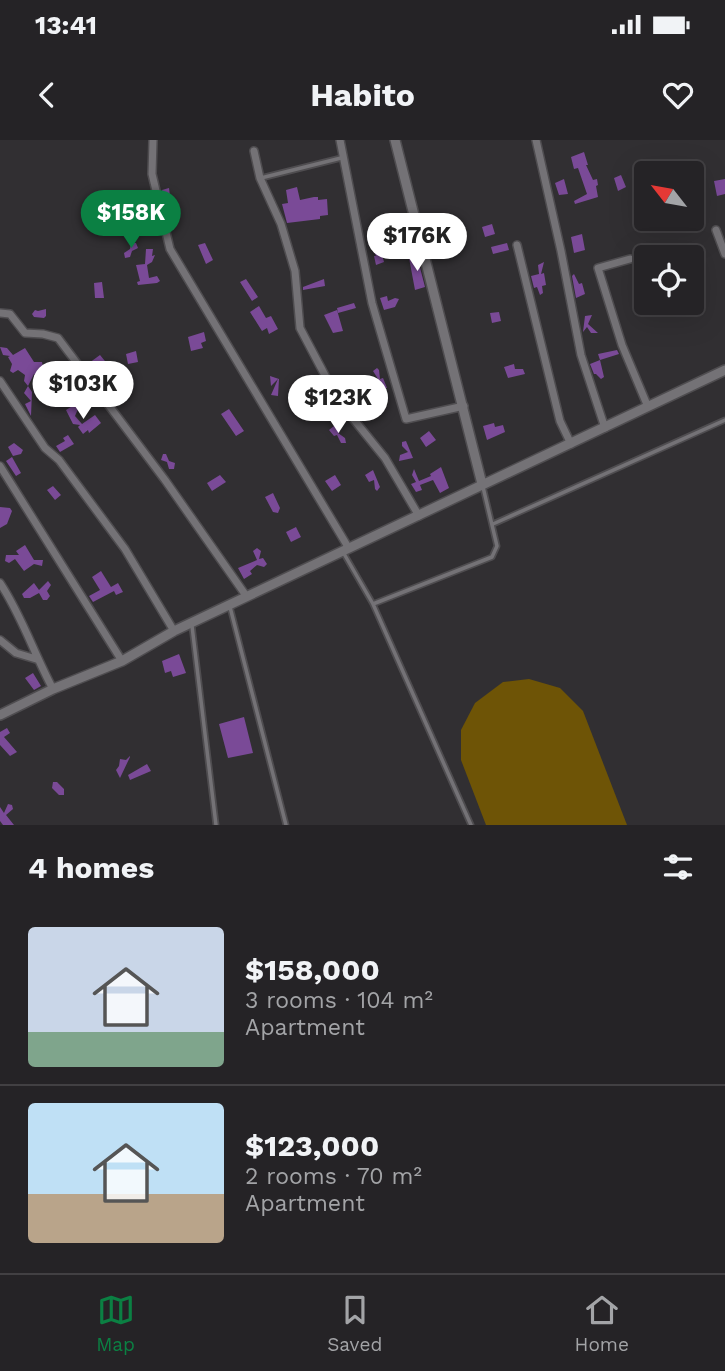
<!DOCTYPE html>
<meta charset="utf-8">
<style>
:root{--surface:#252326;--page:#2d2b2e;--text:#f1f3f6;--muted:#a3a4a7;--line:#424043;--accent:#0b8043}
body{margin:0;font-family:"Work Sans",sans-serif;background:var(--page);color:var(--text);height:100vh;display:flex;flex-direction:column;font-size:26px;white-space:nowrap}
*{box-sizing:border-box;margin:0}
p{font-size:23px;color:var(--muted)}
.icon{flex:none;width:38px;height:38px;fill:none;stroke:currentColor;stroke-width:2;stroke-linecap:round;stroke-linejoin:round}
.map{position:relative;height:685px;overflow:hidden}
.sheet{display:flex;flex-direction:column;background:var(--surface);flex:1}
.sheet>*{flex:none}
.needle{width:46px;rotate:301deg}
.tools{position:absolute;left:634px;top:21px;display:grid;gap:14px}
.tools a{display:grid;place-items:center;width:70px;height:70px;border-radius:7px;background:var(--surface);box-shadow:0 7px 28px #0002,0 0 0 2px var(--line);font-size:35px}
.price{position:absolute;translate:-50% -60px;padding:0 16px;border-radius:24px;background:#fff;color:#222;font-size:23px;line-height:46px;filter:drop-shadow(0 2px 4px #0008)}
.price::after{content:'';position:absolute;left:50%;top:42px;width:21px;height:16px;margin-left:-10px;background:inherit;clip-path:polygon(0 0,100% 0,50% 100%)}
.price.active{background:var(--accent);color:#fff}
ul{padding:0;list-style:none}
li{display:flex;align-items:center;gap:21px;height:175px;padding:0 28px}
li+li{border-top:2px solid var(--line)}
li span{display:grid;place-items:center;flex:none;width:196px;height:140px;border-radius:7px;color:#555}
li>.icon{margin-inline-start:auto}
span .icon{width:84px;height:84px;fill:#fffc;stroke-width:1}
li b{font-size:30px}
h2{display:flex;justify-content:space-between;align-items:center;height:84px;padding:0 28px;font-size:30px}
.status{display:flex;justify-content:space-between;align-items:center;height:49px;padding:0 35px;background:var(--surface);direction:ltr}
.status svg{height:19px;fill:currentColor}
header{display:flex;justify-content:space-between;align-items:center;height:91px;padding:0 28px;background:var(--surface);font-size:32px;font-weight:700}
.dock{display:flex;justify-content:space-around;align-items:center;height:98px;border-top:2px solid var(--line);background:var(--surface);font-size:19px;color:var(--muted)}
.dock a{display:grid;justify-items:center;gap:4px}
.dock .active{color:var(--accent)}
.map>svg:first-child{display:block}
.green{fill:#6e5406}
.building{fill:#7a4a97}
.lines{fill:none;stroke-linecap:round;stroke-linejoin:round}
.service-casing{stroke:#4f4d50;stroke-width:7}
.minor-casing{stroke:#4f4d50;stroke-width:10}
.tertiary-casing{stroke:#4f4d50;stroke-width:12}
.service{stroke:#747276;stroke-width:3.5}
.minor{stroke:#747276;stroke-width:7}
.tertiary{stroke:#747276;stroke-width:9}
</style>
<div class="status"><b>13:41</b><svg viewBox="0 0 49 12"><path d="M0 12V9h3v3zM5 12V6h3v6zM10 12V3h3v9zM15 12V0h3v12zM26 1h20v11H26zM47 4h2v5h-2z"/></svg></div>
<header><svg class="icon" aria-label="back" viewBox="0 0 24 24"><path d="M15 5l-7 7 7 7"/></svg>Habito<svg class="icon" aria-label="heart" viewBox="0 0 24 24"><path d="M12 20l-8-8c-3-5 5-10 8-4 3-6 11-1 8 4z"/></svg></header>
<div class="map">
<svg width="725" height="685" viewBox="0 0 725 685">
<rect width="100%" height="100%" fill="#312f32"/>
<path class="green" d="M529,539L560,548L583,571L627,685H486L461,620V590L475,563L503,542Z"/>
<path class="building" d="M584,12L588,25H586L593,40L597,39L598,45L596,46L598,57L575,64L574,61L587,54L578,28L574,29L571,17Z
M621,35L626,47L618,51L614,38Z
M564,39L568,54L559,55L555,43Z
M725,39V54L717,56L714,41Z
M297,47L300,60L314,57H318V60L327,59L328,75L320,76V79L287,83L282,64L288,63L286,50Z
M169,48L171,64L166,66L162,50Z
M492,84L495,94L485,97L482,87Z
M582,94L585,110L574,113L571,97Z
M378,101V115L382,114L384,122L376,125L374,116H376L372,108Z
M131,103H136L138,108L132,111L130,117L125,118L124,113L130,109Z
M205,103L213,120L206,124L198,105Z
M507,103L509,110L493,114L491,107Z
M146,109H153L152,116L155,115L152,122L147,125L149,138L157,136L160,141L157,143L138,145L137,142L140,141L136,125L145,124Z
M417,116L425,147L415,150L409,118Z
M544,122L541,134L544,133L546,145L542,146L543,153L540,155L537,147L534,148L531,136L539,134L538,125Z
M574,134L579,144L582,143L585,154L576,158L572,136Z
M246,139L258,157L252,161L240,142Z
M324,139L325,146L303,150V147Z
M102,142L104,158H95L94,143Z
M387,156L388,161L395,158L399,159L395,167L384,170L380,158Z
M354,163L356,168L338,173L337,168Z
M259,166L266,178L271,176L278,189L269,194L267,188L262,191L250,172Z
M46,169V176L44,178L34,177L32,174L35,170L38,171Z
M337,170L343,191L333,193L324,175Z
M499,172L501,181L492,183L490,173Z
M592,175L588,184L598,193H591L587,187L583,192L585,176Z
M204,192L206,201L201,203L203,208L191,211L188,197Z
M0,207L7,208L13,215L25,208L34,222H42L45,236L40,238L34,234L28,246L24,241L25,235L18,230L13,233L10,231L12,224L8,217L10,216L3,215Z
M617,210L619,214L600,220L598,214Z
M136,211L138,222L128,224L126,214Z
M100,215L109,226L104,230L101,227L96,231L89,223Z
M600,220L604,237L601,239L596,234H594L590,224Z
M514,224L515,229H523L525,234L508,238L504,227Z
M377,228L379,230L380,239L383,238L387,248L380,250L376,240L378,239L373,231Z
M270,236L279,239L278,256L271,255L278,239L271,246Z
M28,246L32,252L31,276L25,264L31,261L24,253Z
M330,258L332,262L320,275L313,266L321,260L323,262Z
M74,265L78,269L75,276L82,284L95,275L101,283L89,293L88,290L83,294L78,287L80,285L73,284L66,270Z
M229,269L244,291L236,296L221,274Z
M494,283L495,287L503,285L505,292L487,300L483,286Z
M334,286L340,292L338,293L345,298L346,303H341L337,295L334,296L329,290Z
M429,291L436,300L426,307L420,298Z
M68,295L74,304L60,312L56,306L65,301L63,298Z
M406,301L413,318L399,321L400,315L408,312L402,306V302Z
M14,303L23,310L21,314L13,316L8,307Z
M163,314H166L169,321L175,323L174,329H169L167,322L161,320Z
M12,317L21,333L16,336L6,321Z
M441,327L449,348L440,353L433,340L420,345L422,350L416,352L411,344L416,342L412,335L414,329L419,341L431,336L430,334Z
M373,330L380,347L377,351L375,349L374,340L369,342L365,335Z
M220,335L226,342L212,351L207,343Z
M335,335L341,345L332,351L325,341Z
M53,346L61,355L55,360L47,350Z
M273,353L280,368L278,373L273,372L265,357Z
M0,367L10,368L12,371L7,384L0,388Z
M296,387L301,397L291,402L286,392Z
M25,405L34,420H43L42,426L34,424L24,431L15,419L9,423L5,421L6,415H19L16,411Z
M257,408L261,411L259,419L263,418L267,424L264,427L257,425L250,431L252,434L244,439L238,428L257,420L253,411Z
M101,431L111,447L118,443L123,452L116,455L114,451L93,462L89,456L100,450L92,437Z
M48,441L51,445L47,451L50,456L47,460H43L39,453L30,458H24L22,454L34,443L39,450Z
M179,514L186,533L173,537L171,531L165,533L162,521Z
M33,533L41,546L34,550L25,538Z
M244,577L253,613L228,618L219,584Z
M7,588L10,593L4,597L17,612L10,616L0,605V592Z
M130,616V617L120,638L116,630L119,626L120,619L126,620Z
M147,624L151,631L130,640L128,635Z
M53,642H57L64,649V655H59L52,648Z
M8,664L12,665L13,669L6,675L14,685H3L0,681V667L4,673Z"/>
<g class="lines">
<defs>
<path id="service" d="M261,38L341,18
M493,384L725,280
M343,412L373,464L471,685
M373,464L492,417L497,406L483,347
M230,467L286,685
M192,486L216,685"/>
<path id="minor" d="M153,0L152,34L170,109L348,407
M340,0L372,163L406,279L464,266
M536,0L561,111L581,215L605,288
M254,11L260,38L281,84L295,131L300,188L338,260L385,318L419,376
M716,90L725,114
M517,105L560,281L571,304
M630,119L598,128L622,205L648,267
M0,173L10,174L25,193L43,194L58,198L165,340L247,457
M0,241L45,308L59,320L125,409L174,491
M0,326L122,521
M0,443C22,476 34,514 53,549
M0,500L16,513L36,519"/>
<path id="tertiary" d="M395,0L482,344
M0,575L53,549L122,521L174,491L725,230"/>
</defs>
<use href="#service" class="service-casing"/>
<use href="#minor" class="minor-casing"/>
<use href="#tertiary" class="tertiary-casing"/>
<use href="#service" class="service"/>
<use href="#minor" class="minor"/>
<use href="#tertiary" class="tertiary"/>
</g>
</svg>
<div class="tools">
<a><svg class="needle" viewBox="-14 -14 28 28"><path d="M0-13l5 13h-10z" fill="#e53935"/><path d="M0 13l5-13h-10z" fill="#a3a4a7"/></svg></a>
<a><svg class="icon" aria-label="locate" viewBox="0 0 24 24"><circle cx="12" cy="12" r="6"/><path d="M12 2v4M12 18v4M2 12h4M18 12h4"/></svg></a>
</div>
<b class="price active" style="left:131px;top:110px">$158K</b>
<b class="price" style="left:417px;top:133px">$176K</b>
<b class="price" style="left:83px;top:281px">$103K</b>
<b class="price" style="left:338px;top:295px">$123K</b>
</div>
<section class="sheet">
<h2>4 homes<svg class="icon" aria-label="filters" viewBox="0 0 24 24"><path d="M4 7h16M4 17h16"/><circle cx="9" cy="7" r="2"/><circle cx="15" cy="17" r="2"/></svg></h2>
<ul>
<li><span style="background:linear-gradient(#c9d6e8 75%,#7fa58c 0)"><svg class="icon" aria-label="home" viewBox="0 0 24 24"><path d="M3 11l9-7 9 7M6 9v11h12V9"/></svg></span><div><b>$158,000</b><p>3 rooms · 104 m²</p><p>Apartment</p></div></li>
<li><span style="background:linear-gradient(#bfe0f5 65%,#b9a48a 0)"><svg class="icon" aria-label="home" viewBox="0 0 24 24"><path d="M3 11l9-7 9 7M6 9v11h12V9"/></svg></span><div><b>$123,000</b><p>2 rooms · 70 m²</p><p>Apartment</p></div></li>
</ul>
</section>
<nav class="dock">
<a class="active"><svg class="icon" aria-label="map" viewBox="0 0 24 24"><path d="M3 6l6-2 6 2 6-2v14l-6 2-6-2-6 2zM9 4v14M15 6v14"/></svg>Map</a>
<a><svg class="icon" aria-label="saved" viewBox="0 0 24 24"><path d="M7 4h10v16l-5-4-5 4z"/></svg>Saved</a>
<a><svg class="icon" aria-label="home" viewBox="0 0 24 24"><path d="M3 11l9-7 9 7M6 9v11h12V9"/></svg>Home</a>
</nav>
